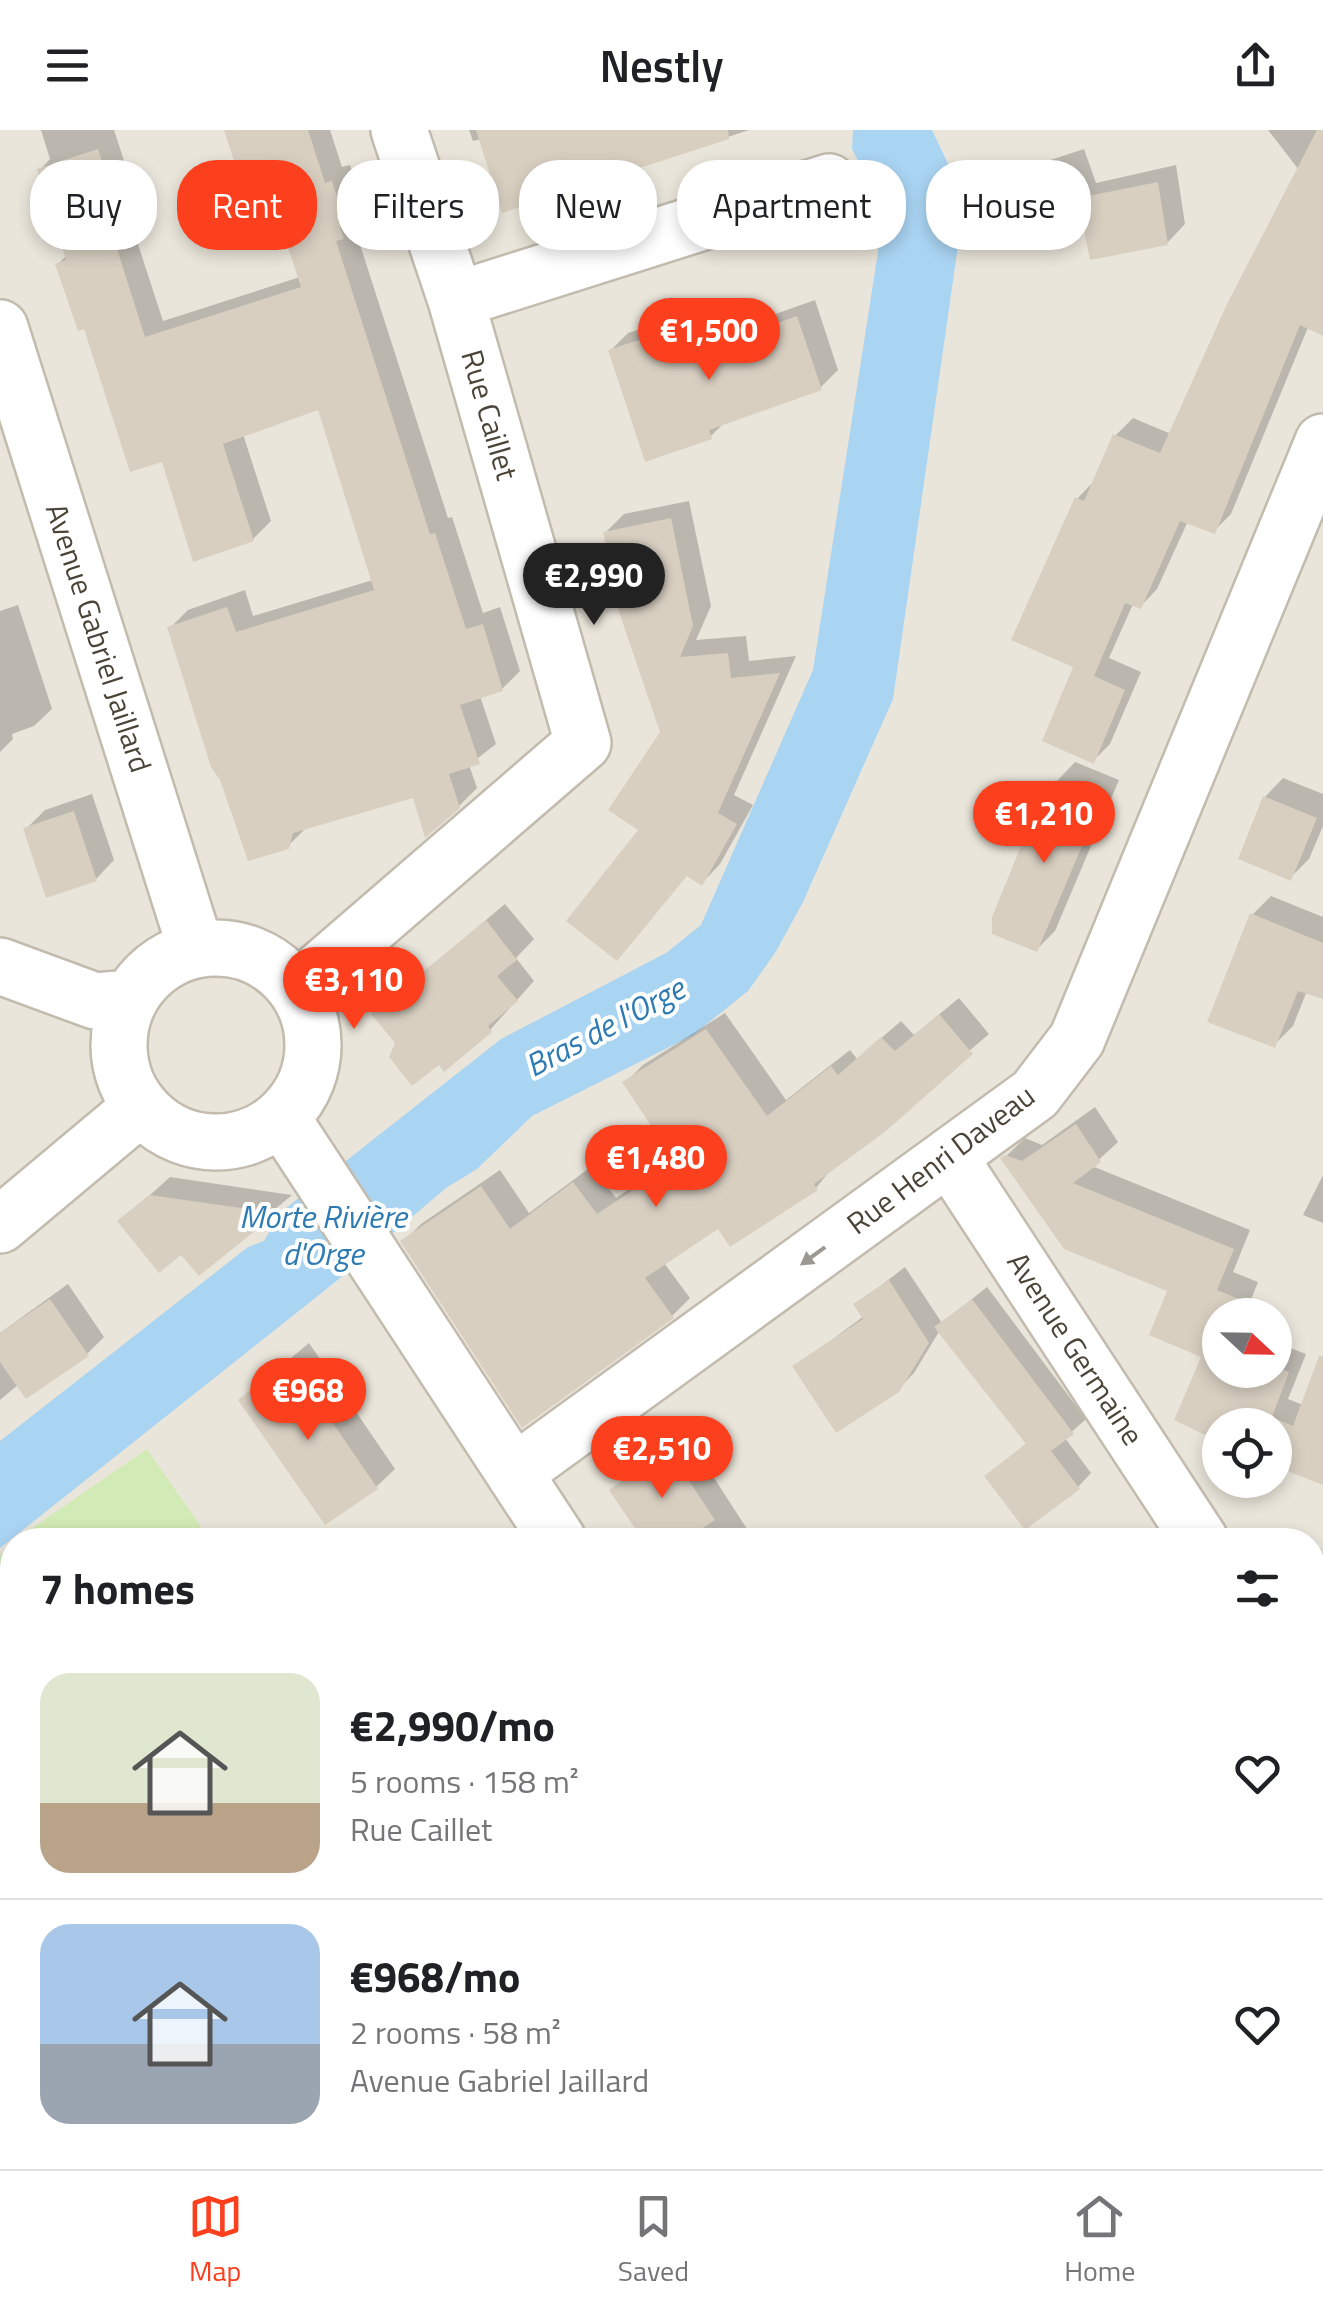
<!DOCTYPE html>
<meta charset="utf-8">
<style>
:root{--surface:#fff;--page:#f2f2f2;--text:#202124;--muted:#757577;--line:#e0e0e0;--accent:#fc3f1d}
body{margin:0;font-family:"Titillium Web",sans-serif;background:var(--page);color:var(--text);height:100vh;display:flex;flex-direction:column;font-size:38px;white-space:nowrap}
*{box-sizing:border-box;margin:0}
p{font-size:32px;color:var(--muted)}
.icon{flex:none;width:55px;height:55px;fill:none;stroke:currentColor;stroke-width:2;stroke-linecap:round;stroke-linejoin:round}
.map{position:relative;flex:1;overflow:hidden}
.side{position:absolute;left:0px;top:1398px;width:1325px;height:642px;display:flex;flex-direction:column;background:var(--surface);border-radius:40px 40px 0 0;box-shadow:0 5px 15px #0003}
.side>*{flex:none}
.hud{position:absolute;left:30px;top:30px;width:1265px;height:90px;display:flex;gap:20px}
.needle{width:65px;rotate:112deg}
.fabs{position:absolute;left:1202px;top:1168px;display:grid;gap:20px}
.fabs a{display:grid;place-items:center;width:90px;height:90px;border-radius:50%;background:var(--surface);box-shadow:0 5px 15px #0003;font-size:50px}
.price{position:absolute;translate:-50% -85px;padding:0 22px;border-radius:35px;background:var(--accent);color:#fff;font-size:32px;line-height:65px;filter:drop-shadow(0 2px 5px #0008)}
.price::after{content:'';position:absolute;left:50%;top:60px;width:30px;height:22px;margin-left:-15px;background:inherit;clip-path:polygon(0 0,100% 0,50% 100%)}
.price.current{background:#222;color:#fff}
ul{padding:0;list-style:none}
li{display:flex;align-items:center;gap:30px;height:250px;padding:0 40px}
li+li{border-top:2px solid var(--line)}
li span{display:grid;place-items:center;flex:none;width:280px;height:200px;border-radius:30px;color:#555}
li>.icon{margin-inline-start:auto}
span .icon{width:120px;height:120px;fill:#fffc;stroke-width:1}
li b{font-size:42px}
h2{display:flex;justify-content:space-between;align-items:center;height:120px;padding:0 40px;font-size:42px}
.pill{padding:0 35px;border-radius:40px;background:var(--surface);box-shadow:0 5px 15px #0003;font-size:35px;line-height:90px}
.pill.current{background:var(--accent);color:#fff}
header{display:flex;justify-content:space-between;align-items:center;height:130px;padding:0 40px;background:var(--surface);font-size:45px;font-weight:600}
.dock{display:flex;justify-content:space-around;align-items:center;height:140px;border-top:2px solid var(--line);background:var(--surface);font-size:28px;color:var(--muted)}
.dock a{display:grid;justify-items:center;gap:5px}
.dock .current{color:var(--accent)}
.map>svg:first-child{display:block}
.residential{fill:#eae5da;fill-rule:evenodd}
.green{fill:#d2eab5}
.water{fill:#a9d4f2}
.shadow{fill:#0003}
.building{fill:#d8cfc1}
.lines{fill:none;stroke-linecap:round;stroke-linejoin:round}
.minor-casing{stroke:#c2bbae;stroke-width:60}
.minor{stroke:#fff;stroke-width:55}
.oneway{fill:#9c9892}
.labels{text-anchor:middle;stroke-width:8;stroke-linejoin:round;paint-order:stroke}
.street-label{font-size:30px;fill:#4b4439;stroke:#fff}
.water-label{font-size:32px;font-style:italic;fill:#2e7ab2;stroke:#fff}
</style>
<header><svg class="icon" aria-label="menu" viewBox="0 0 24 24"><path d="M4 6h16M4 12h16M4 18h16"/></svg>Nestly<svg class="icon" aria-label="share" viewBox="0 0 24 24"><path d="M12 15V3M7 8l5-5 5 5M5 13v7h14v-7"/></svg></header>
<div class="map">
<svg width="1323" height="2039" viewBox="0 0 1323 2039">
<rect width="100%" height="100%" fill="#f6f3ec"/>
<path class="residential" d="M0,0H1323V2039H0ZM1220,1185H1275V1240H1220ZM1220,1295H1275V1350H1220ZM12,1410H1312V2028H12Z"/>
<path class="green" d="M147,1319L210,1410H18L34,1397Z
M12,1415V1615L0,1598V1425Z
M0,1627L12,1645V1742L0,1750Z
M12,1789V2028H565L573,2039H0V1798Z"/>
<path class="water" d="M853,0H932L959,57L963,81L893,569L803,772L775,823L748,861L693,905L532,986L477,1039L446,1058L334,1153L0,1418V1311L248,1117L264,1111L281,1082L501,909L666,823L701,795L813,540L882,96L875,64L852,19Z"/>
<path class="shadow" d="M41,0H114L144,92L134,102L163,191L300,147L272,60L227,0H330L342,37L350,35L361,68L356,72L361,88L354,96L448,388L452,387L483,483L500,477L520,541L502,559L480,566L496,614L469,635L477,658L459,676L414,664L306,698L288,716L170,498L188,480L245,460L253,486L373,450L320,277L243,304L271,391L253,409L163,329L86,195L58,134L67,125L40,40L50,29Z
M469,0H749L504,80L481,9L473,11Z
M1268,0H1323V161L1231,384L1214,401L1188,391L1157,459L1140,477L1133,474L1109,528L1141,542L1110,614L1093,631L1076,535L1077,369L1094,351L1116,305L1133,288L1171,304L1299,40Z
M1084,19L1096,53L1176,35L1185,94L1167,113L1085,92L1007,56L1026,38Z
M815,170L838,240L820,258L726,291L710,307L610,221L628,203L693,182L702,210Z
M689,371L711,476L696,510L746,506L749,531L796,526L734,665L753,675L720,734L702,753L688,744L616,828L663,602L605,403L624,384Z
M18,475L52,579L34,596L12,604L13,609L0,622V481Z
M1075,632L1119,650L1055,801L1037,819L1032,695L1044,684L1057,651Z
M1283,648L1323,664V696L1309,729L1290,748L1265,667Z
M92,664L114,730L96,749L26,699L45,680Z
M1271,766L1323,787V847L1307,861L1293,896L1274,915L1252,785Z
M505,774L534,809L516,828L534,851L490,900L439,932L374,884Z
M959,868L989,904L832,1038L816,1058L719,1096L664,1133L690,1168L672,1186L403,1112L421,1094L500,1040L529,1083L592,1036L616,1068L675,1028L625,953L643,935L725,883L786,970L850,920L857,929L901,891L914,905Z
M1095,977L1118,1012L1092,1036L1250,1100L1233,1142L1258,1152L1245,1185H1220V1240H1275V1212L1306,1224L1288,1269L1323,1283V1353L1275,1333V1295H1220V1308L1204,1226L1170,1160L1004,1028L1025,1008L1042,1015Z
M1323,1045V1093L1303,1085Z
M170,1047L292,1065L199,1143L181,1122L120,1092Z
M905,1137L942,1193L987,1157L1086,1289L1065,1308L1091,1343L1078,1357L987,1346L1028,1312L940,1200L914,1243L897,1260L795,1237L864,1186L857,1174Z
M68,1154L104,1207L87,1224L19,1254L0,1270V1203Z
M309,1213L395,1339L376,1357L241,1270Z
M686,1304L754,1410H646L612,1360Z
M310,1403L316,1410H299Z
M1312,1722L1323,1736V1889L1312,1871Z
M1166,2028H1219L1227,2039H1149Z"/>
<path class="building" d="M224,0H308L325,53L332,51L344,88L338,90L344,109L336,111L430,404L435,403L466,499L483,494L503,561L460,575L480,634L449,644L460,678L425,708L413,668L293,703L289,719L248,731L220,650L211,637L167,497L227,477L236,502L374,460L318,280L223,314L254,411L193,432L162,332L130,342L84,199L78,201L55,134L66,130L37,39L98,19L128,112L116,116L145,207L301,157L270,63L247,71Z
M476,0H728L729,9L502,83Z
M1317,0H1323V206L1300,195L1215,404L1180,391L1141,479L1125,473L1094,546L1125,560L1094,634L1042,611L1073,537L1011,510L1075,367L1084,371L1113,304L1160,323L1227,174Z
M1066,36L1079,76L1078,68L1158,52L1168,115L1090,130L1083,96L1025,116L1004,56Z
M797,186L822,260L709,300L712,309L645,332L608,220L676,198L685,226Z
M671,388L693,496L680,527L728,523L731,548L780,543L718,683L737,694L702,756L687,746L617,831L566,791L638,700L608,680L660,602L620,485L603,402Z
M1055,650L1102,669L1037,822L992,804V787L1030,694L1036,696Z
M1263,666L1317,688L1291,751L1238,729Z
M74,681L97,751L46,768L23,698Z
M1250,783L1323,813V869L1298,861L1275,918L1207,892Z
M486,790L517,830L497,846L518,871L488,896L492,902L444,942L439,935L412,956L389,927L395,913L371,884Z
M939,884L973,924L886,1001L814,1054L818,1060L730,1117L718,1099L645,1148L674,1188L522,1298L400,1111L481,1056L510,1099L573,1052L597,1084L675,1032L622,952L706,899L767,986L831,936L838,945L881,907L895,921Z
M1076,994L1101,1032L1073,1053L1234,1119L1217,1160L1241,1170L1236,1185H1220V1240L1275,1237L1289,1242L1272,1287L1293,1296L1319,1226H1323V1355L1277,1337L1275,1295H1220V1312L1174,1290L1201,1227L1149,1205L1167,1161L1064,1119L1000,1028L1005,1025L1022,1031Z
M149,1065L277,1083L199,1146L181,1125L159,1143L117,1091Z
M889,1150L929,1213L899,1262L836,1303L792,1236L863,1189L853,1174Z
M50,1169L89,1226L26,1269L0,1232V1203Z
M972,1169L1074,1304L1051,1321L1080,1359L1025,1400L984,1346L1026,1314L934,1197Z
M289,1229L378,1359L325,1395L238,1270Z
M668,1319L715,1390L684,1410H643L609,1360Z"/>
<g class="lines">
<defs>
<path id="minor" d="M456,170L829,52
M0,198L196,819
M119 915a97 97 0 1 1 194 0a97 97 0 1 1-194 0Z
M0,836L95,871L131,868
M297,860L583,613L456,170L399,0
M281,987L558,1410
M949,1027L1200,1410
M0,1095L141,977
M514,1343L1035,964L1077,909L1323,312
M1312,1581L1323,1597
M962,2028L969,2039"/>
</defs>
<use href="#minor" class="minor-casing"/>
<use href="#minor" class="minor"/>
</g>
<defs><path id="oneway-solid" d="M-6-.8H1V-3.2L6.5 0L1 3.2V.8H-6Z" transform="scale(2.5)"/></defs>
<use class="oneway" href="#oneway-solid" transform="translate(813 1126) rotate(144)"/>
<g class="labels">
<g class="street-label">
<text transform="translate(489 285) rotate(74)" y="10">Rue Caillet</text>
<text transform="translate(98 508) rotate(72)" y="10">Avenue Gabriel Jaillard</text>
<text transform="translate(941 1030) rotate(-37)" y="10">Rue Henri Daveau</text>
<text transform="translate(1075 1219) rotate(57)" y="10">Avenue Germaine</text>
</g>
<g class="water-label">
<text transform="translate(605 897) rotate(-28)" y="11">Bras de l'Orge</text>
<text x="323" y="1098">Morte Rivière<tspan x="323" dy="37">d'Orge</tspan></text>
</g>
</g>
</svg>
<div class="fabs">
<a><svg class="needle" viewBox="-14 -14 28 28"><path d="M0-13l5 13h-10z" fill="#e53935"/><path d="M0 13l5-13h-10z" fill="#757577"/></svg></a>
<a><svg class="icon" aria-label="locate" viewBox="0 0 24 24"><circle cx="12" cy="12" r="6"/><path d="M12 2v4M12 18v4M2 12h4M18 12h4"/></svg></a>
</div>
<b class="price" style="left:709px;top:253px">€1,500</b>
<b class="price current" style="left:594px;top:498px">€2,990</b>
<b class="price" style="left:1044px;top:736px">€1,210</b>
<b class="price" style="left:354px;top:902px">€3,110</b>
<b class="price" style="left:656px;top:1080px">€1,480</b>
<b class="price" style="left:308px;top:1313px">€968</b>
<b class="price" style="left:662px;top:1371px">€2,510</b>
<div class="hud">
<a class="pill">Buy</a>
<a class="pill current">Rent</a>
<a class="pill">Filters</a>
<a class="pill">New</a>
<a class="pill">Apartment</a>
<a class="pill">House</a>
</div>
<section class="side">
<h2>7 homes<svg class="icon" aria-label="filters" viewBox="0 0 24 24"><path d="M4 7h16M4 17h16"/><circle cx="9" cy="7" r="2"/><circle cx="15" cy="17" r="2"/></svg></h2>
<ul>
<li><span style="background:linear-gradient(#dfe7d0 65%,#b9a48a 0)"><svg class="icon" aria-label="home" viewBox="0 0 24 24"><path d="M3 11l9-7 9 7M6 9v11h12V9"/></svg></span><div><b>€2,990/mo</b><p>5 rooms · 158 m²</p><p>Rue Caillet</p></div><svg class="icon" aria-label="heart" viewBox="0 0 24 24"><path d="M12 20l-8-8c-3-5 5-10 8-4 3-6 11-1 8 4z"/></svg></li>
<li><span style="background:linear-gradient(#a9c7e8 60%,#9aa5b1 0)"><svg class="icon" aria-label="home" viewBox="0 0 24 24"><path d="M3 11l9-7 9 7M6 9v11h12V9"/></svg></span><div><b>€968/mo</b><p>2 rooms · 58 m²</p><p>Avenue Gabriel Jaillard</p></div><svg class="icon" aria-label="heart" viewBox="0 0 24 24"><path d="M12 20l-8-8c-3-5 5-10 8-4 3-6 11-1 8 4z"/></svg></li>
</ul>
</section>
</div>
<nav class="dock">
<a class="current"><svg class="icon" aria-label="map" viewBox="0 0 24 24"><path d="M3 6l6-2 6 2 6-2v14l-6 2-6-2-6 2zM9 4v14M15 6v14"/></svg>Map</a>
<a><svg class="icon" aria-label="saved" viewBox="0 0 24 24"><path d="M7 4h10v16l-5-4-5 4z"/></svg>Saved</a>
<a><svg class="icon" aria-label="home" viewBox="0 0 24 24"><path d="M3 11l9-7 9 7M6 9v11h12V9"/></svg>Home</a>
</nav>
